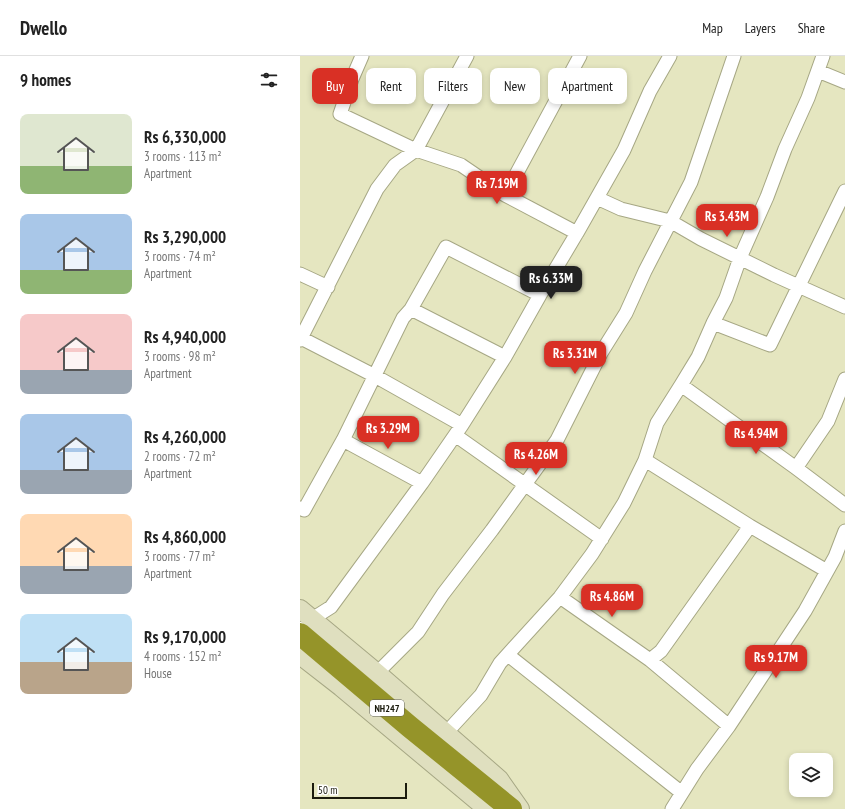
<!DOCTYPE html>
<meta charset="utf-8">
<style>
:root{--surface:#fff;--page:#f2f2f2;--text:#222;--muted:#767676;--line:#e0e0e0;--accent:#d93025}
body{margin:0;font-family:"PT Sans Narrow",sans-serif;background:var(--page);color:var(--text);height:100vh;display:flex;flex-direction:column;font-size:15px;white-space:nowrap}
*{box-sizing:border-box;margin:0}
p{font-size:13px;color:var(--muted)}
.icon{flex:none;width:22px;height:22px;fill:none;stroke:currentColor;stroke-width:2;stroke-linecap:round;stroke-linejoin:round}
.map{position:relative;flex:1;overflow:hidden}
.drawer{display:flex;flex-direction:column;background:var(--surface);width:300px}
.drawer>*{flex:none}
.top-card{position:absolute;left:12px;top:12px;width:380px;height:36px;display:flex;gap:8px}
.tools{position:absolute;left:489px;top:697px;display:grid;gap:8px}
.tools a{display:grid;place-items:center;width:44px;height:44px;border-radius:8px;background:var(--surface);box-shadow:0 2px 6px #0003;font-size:20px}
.scale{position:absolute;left:12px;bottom:10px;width:95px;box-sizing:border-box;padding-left:4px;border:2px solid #1b1b0d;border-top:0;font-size:11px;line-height:14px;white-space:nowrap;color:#1b1b0d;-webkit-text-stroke:3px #fff;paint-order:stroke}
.price{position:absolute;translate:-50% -34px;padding:0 9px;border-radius:8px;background:var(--accent);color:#fff;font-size:13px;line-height:26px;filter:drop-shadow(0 1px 2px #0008)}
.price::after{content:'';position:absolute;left:50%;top:24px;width:12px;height:9px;margin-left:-6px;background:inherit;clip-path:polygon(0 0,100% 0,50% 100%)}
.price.current{background:#222;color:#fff}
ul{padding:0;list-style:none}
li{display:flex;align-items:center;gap:12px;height:100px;padding:0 20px}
li span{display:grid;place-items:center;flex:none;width:112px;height:80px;border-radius:8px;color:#555}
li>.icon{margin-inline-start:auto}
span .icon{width:48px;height:48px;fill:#fffc;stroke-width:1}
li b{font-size:17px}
h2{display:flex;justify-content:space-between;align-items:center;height:48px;padding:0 20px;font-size:17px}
.pill{padding:0 14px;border-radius:8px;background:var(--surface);box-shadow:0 2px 6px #0003;font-size:14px;line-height:36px}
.pill.current{background:var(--accent);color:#fff}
header{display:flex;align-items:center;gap:24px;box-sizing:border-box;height:56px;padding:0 20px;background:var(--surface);border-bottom:1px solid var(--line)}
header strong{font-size:19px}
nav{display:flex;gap:22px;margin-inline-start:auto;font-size:14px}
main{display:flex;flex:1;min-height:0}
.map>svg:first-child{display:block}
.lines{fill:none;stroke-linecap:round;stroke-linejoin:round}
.street-casing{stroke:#a6a784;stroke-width:15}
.secondary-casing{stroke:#a6a784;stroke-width:20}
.highway-casing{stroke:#fff;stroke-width:24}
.street{stroke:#fff;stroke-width:13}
.secondary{stroke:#dfdfbf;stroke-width:18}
.highway{stroke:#959429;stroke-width:22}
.labels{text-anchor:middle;stroke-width:4;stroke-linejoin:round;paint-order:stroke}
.shield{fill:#fff;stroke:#5f5f56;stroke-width:1}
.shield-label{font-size:10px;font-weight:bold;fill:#1b1b0d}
</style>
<header>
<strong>Dwello</strong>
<nav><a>Map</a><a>Layers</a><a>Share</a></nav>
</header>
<main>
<section class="drawer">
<h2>9 homes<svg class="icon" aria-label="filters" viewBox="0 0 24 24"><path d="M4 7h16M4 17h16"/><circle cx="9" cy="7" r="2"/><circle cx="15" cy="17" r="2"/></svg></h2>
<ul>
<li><span style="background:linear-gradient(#dfe7d0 65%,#8fb573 0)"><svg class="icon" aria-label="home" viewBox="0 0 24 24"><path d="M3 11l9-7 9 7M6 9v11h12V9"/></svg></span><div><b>Rs 6,330,000</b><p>3 rooms · 113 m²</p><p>Apartment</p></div></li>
<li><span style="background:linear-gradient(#a9c7e8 70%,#8fb573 0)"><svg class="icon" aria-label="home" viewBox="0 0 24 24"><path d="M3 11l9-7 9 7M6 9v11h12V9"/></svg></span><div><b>Rs 3,290,000</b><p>3 rooms · 74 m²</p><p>Apartment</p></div></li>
<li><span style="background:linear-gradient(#f6c9c9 70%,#9aa5b1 0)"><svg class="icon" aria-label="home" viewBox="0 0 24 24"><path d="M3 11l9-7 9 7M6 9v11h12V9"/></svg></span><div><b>Rs 4,940,000</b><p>3 rooms · 98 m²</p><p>Apartment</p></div></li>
<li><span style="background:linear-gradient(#a9c7e8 70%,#9aa5b1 0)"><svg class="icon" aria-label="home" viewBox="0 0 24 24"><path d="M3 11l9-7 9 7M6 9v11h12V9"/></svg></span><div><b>Rs 4,260,000</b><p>2 rooms · 72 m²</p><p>Apartment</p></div></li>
<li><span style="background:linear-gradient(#ffd9b3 65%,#9aa5b1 0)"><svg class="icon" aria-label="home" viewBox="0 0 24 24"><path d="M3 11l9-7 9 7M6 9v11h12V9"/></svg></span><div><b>Rs 4,860,000</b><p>3 rooms · 77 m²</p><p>Apartment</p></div></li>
<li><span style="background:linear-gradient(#bfe0f5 60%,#b9a48a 0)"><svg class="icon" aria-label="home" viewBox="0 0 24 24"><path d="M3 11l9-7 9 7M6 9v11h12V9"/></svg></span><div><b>Rs 9,170,000</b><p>4 rooms · 152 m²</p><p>House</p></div></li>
</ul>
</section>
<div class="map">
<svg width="545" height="753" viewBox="0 0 545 753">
<rect width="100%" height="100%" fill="#e5e6c0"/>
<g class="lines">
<defs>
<path id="street" d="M62,0L52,23L40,58L116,94L167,0
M518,15L545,26
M205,139L280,0
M297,142L321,153L370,165L401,183L474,219L545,251
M0,218L28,231
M111,253L205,301
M413,267L470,289L545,135
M1,282L75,320L162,369
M0,284L77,133L95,109L116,94L161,109L205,139L277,177L324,94L350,35L370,0
M381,329L496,412L545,449
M155,379L302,483
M43,384L122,427
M345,404L450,470L527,515
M496,412L528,365L545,323
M0,452L4,454L43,384L103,262L111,253L146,191L240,239
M260,541L350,604L429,670
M12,563L31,551L122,427L162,369L205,301L240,239L277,177
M208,599L382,737
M350,604L361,595L450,470
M77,617L118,576L143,538L192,474L257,384L301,297L326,257L345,215L391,126L434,0
M146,677L181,639L200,607L260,541L292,498L324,447L345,404L357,367L381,329L398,301L413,267L426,242L440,202L467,141L485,93L508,42L523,0
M372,753L397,713L429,670L505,555L535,501L545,475"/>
<path id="secondary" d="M0,553L77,617L199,723L220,753
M0,599L41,631L187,753"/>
<path id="highway" d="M0,578L110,671L211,753"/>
</defs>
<use href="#street" class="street-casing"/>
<use href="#secondary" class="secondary-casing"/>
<use href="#highway" class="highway-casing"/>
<use href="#street" class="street"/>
<use href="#secondary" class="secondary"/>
<use href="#highway" class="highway"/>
</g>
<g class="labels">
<rect class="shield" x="70" y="644" width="34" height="16" rx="3"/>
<g class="shield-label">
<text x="87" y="656">NH247</text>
</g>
</g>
</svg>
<div class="tools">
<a><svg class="icon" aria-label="layers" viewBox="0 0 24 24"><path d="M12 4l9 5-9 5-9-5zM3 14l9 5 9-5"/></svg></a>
</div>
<div class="scale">50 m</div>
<b class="price" style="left:197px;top:149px">Rs 7.19M</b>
<b class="price" style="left:427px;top:182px">Rs 3.43M</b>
<b class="price current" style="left:251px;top:244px">Rs 6.33M</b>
<b class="price" style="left:275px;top:319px">Rs 3.31M</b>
<b class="price" style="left:88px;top:394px">Rs 3.29M</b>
<b class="price" style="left:456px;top:399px">Rs 4.94M</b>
<b class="price" style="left:236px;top:420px">Rs 4.26M</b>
<b class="price" style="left:312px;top:562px">Rs 4.86M</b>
<b class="price" style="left:476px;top:623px">Rs 9.17M</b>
<div class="top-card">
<a class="pill current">Buy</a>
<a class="pill">Rent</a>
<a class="pill">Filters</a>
<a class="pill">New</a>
<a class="pill">Apartment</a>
</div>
</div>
</main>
